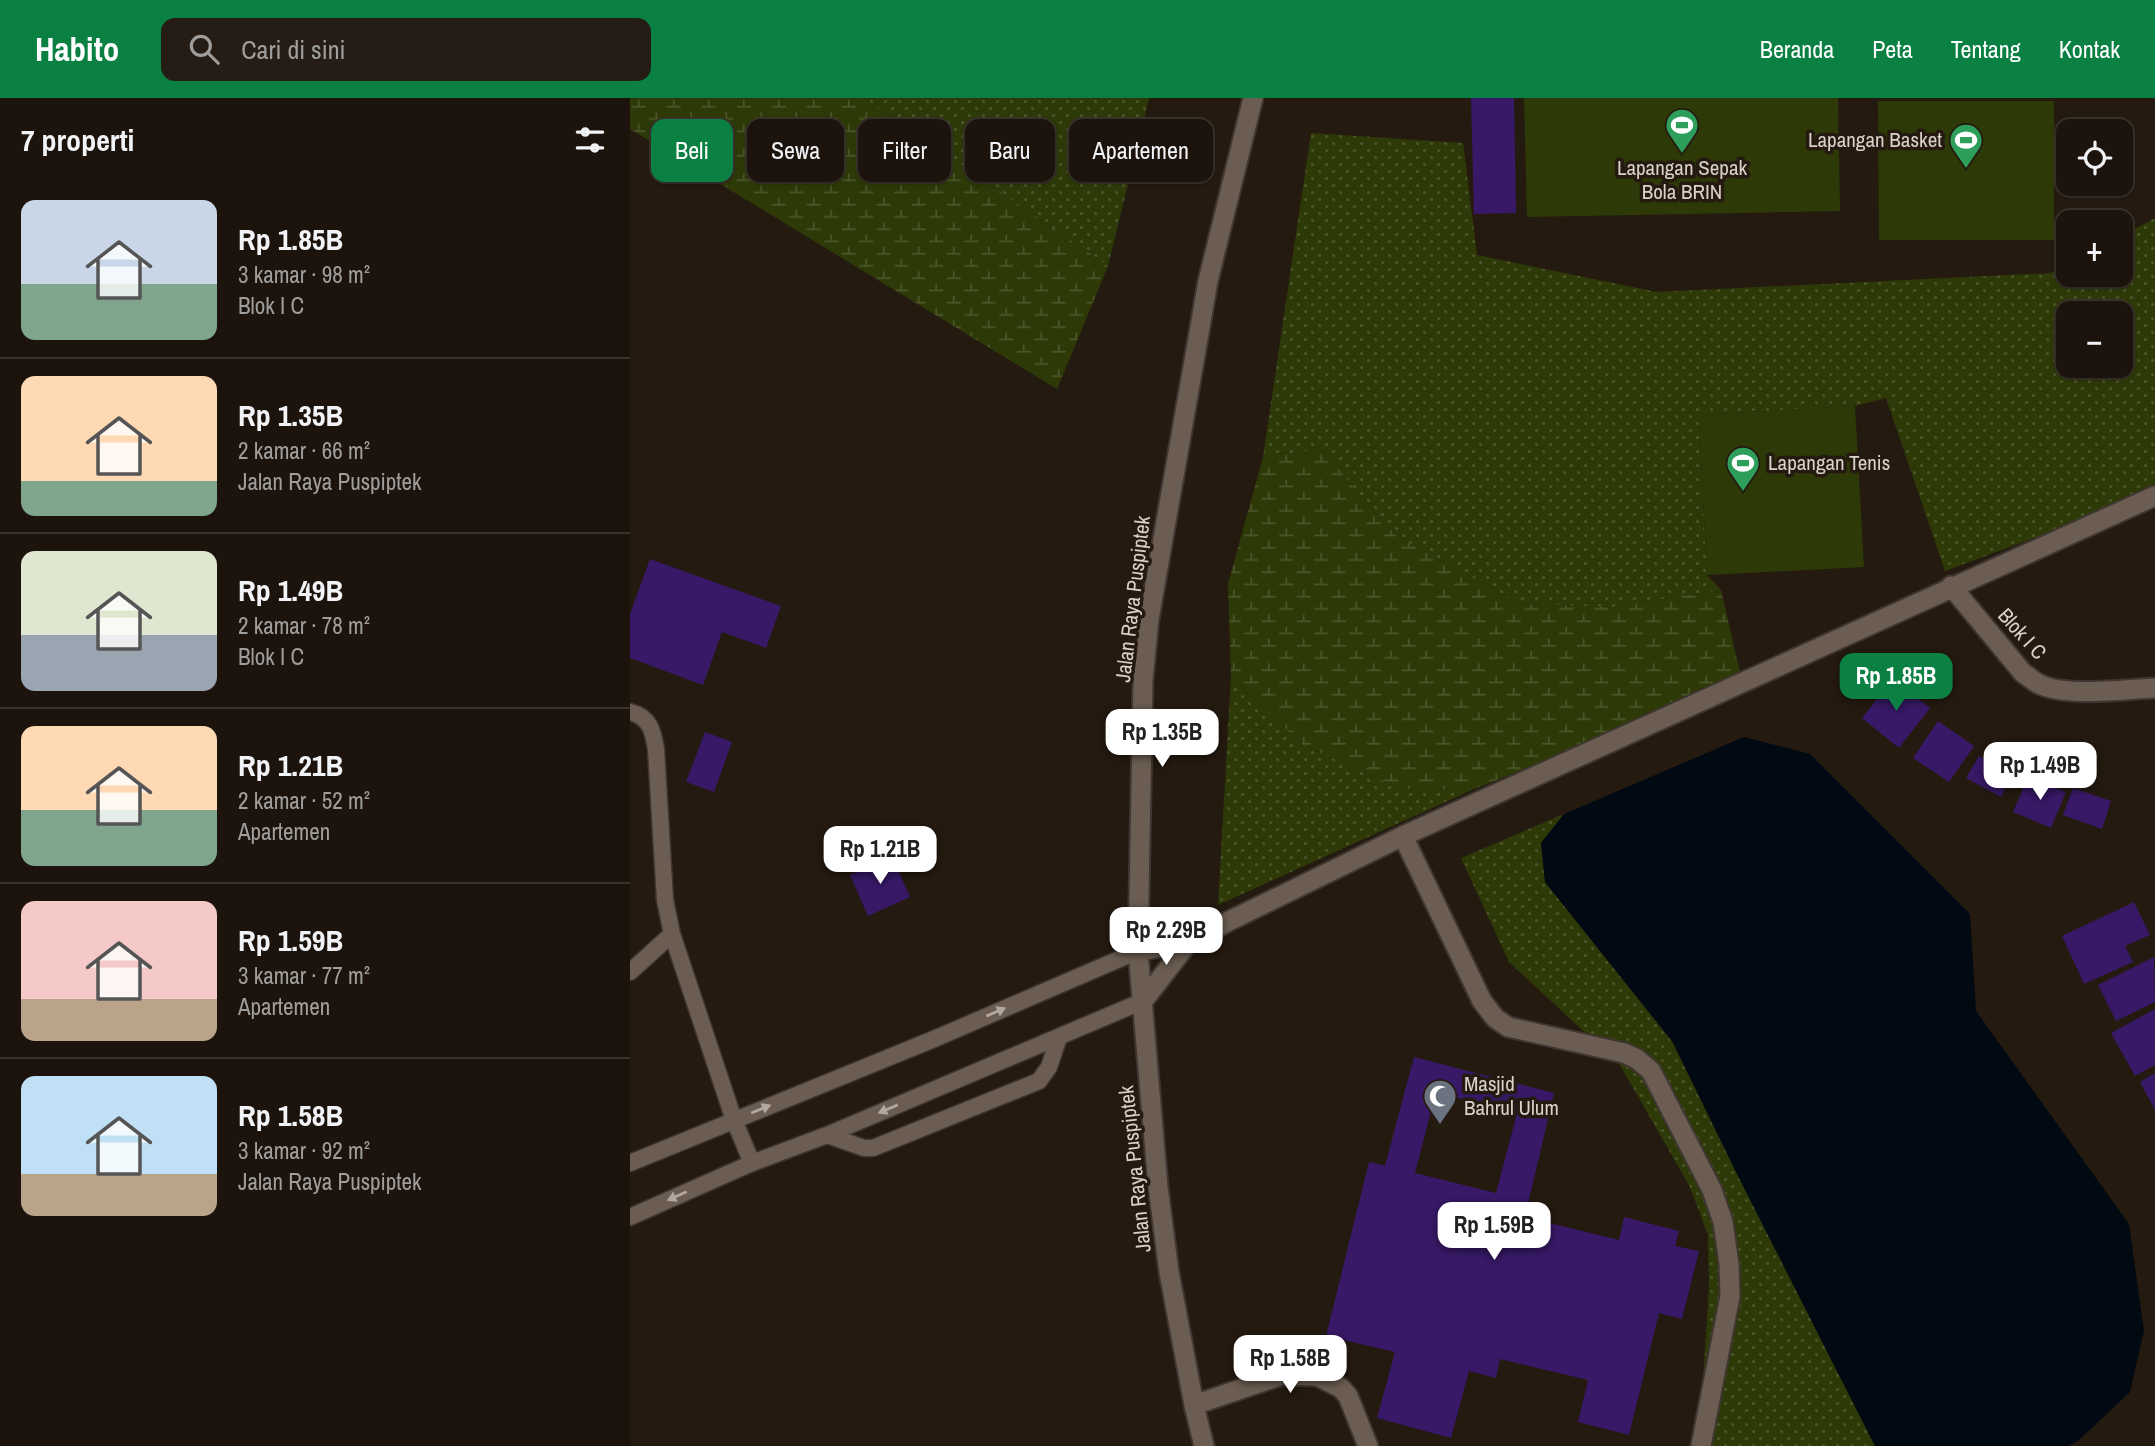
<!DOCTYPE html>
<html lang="id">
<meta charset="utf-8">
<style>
:root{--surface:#1c140c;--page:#251d15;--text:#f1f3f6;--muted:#a09e9d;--line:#3a332d;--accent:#0b8043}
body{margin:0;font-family:"Archivo Narrow",sans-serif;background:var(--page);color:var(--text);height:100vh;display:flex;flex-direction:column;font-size:26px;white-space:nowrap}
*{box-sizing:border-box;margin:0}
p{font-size:23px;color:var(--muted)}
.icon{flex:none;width:38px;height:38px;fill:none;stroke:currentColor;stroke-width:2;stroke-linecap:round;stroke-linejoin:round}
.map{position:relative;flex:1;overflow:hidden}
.details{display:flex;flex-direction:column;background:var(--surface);width:630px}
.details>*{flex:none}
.guide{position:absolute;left:21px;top:21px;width:665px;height:63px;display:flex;gap:14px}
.tools{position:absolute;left:1426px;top:21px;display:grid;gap:14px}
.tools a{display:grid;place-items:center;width:77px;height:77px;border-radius:14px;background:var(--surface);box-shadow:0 2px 5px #0004,0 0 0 2px var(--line);font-size:35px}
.price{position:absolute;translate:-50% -60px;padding:0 16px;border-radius:14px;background:#fff;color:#222;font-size:23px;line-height:46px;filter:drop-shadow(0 2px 4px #0008)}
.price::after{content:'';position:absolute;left:50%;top:42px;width:21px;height:16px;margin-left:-10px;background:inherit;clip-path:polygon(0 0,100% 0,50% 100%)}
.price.current{background:var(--accent);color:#fff}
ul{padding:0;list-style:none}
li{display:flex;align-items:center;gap:21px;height:175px;padding:0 21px}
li+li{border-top:2px solid var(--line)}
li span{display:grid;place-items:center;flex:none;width:196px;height:140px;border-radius:14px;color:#555}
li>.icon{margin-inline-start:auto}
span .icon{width:84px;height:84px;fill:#fffc;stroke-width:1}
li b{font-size:30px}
h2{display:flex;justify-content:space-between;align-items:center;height:84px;padding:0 21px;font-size:30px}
.tag{padding:0 24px;border-radius:14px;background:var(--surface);box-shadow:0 2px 5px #0004,0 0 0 2px var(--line);font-size:24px;line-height:63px}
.tag.current{background:var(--accent);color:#fff}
header{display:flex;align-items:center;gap:42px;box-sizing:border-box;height:98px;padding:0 35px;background:var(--accent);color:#fff}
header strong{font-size:33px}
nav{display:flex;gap:38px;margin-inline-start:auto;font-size:24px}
.search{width:490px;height:63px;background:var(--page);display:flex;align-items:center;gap:18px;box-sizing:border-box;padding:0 24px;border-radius:14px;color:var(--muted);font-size:26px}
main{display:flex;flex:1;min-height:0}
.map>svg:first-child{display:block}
.grass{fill:url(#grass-dots);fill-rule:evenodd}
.wetland{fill:url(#wetland-marsh)}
.pitch{fill:#2d3a07}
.water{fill:#010a12}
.building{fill:#381968;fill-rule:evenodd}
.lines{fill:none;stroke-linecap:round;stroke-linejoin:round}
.service-casing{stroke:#3f3631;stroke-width:19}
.minor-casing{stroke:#3f3631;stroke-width:23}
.service{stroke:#6b5d51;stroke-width:16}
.minor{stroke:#6b5d51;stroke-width:19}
.oneway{fill:#b2a8a0}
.labels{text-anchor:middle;stroke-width:7;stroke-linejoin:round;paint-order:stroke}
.poi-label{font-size:21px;fill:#d9d1ca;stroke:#251a10;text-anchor:start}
.street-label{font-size:21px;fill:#d9d1ca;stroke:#251a10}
</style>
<header>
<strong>Habito</strong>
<div class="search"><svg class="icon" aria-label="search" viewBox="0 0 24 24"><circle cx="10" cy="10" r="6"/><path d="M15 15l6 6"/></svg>Cari di sini</div>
<nav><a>Beranda</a><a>Peta</a><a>Tentang</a><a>Kontak</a></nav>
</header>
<main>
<section class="details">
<h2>7 properti<svg class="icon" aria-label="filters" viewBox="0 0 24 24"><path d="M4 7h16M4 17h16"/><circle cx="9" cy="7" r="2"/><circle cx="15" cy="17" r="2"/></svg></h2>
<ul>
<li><span style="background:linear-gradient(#c9d6e8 60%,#7fa58c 0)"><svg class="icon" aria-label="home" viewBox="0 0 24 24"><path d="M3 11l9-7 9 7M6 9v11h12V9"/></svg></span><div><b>Rp 1.85B</b><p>3 kamar · 98 m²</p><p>Blok I C</p></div></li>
<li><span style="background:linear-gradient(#ffd9b3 75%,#7fa58c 0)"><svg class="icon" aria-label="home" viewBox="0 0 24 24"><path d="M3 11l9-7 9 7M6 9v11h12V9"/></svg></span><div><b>Rp 1.35B</b><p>2 kamar · 66 m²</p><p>Jalan Raya Puspiptek</p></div></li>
<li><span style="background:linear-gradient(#dfe7d0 60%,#9aa5b1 0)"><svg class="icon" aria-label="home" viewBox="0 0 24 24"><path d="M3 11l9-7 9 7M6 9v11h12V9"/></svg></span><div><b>Rp 1.49B</b><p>2 kamar · 78 m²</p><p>Blok I C</p></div></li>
<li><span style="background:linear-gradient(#ffd9b3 60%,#7fa58c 0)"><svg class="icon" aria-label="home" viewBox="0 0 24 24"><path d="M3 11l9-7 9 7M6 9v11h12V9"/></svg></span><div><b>Rp 1.21B</b><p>2 kamar · 52 m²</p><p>Apartemen</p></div></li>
<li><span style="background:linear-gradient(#f6c9c9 70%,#b9a48a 0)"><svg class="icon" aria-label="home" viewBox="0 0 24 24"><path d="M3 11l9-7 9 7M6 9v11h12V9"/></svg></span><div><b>Rp 1.59B</b><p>3 kamar · 77 m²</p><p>Apartemen</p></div></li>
<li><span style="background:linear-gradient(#bfe0f5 70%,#b9a48a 0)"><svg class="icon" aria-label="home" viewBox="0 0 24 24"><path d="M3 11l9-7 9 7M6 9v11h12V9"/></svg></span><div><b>Rp 1.58B</b><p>3 kamar · 92 m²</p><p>Jalan Raya Puspiptek</p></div></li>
</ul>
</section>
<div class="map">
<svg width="1525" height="1348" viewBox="0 0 1525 1348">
<defs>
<pattern id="grass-dots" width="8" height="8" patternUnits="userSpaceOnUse" patternTransform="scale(1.75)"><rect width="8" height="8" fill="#2d3a07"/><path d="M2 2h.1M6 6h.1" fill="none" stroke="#4b552a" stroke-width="1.8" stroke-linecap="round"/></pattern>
<pattern id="wetland-marsh" width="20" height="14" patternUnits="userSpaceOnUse" patternTransform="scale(1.75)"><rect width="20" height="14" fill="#2d3a07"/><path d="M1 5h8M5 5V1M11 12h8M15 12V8" fill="none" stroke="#4b552a"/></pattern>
</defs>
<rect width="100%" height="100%" fill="#251a10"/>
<path class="grass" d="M234,0H519L478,168Z
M681,35L833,45L847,157L1027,194L1421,175L1438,166V177H1491V138L1525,120V395L1315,473L1256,300L1225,308L1069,317L1077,477L1091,492L983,509L890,506L765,437L691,351L633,359ZM1438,215H1491V268H1438Z
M601,579L673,647L772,691L842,692L588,807Z
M934,716L911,745L915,784L1042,944L1106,1074L1245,1348H1069L1079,1188L1078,1137L1060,1089L990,967L879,864L831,760Z"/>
<path class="wetland" d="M0,0H234L478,168L427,291L0,31Z
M691,351L765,437L890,506L983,509L1091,492L1112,583L842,692L772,691L673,647L601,579L598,486L633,359Z"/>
<path class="pitch" d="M894,0H1208L1210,113L897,119Z
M1248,3H1424V142H1249Z
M1225,308L1234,469L1077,477L1069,317Z"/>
<path class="water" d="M1114,639L1180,656L1340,816L1346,913L1499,1126L1514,1233L1500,1294L1448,1343L1438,1348H1245L1106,1074L1043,944L915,784L911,745L934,716Z"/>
<path class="building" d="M841,0H884L886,115L844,116Z
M20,461L151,508L136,550L92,534L73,587L0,560V516Z
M1263,581L1300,610L1269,650L1232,620Z
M1308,623L1344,648L1319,684L1283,660Z
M75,634L102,644L84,694L56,684Z
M1349,658L1383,676L1371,699L1336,680Z
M1398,679L1436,694L1421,730L1383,714Z
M1443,690L1481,703L1472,731L1433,717Z
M262,759L280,799L238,818L220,777Z
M1504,804L1520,837L1495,848L1503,864L1454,886L1432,838Z
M1524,859L1525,904L1486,923L1468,887Z
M1525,911V967L1505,978L1481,935Z
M784,959L924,995L895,1119L989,1142L994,1119L1049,1133L1045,1148L1069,1153L1052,1221L1029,1215L999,1337L948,1324L958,1282L870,1261L866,1280L839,1273L821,1340L747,1320L765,1254L696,1238L739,1064L755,1068ZM806,994L887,1015L866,1095L785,1075Z
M1525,975V1012L1510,984Z"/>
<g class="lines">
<defs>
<path id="service" d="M0,614C20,619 23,633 26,651L35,802L42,836L104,1022L122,1065
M0,874L42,836
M197,1037L234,1050H243L409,983L419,969L429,939
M0,1065L304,941L508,853
M0,1119L122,1065L197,1037L513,903"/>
<path id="minor" d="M1321,488L1393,575C1398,578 1402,582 1407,585C1434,600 1494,591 1525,590
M773,738L852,903L865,920L878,929L994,955L1007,961L1021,973L1082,1092L1093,1124L1099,1166L1100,1198L1071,1348
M508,853L558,845L599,823L773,738L1525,398
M513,903L558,845
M564,1307L652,1277L687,1278L711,1290L718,1298L738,1348
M574,1348L564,1307L539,1174L528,1089L508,853L513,582L519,521L578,183L623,0"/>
</defs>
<use href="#service" class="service-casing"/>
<use href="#minor" class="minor-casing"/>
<use href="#service" class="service"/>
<use href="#minor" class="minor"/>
</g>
<defs><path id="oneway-solid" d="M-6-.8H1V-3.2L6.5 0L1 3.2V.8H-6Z" transform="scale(1.75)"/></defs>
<g class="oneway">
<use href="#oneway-solid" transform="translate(366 914) rotate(-23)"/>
<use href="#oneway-solid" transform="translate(131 1011) rotate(-22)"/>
<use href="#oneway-solid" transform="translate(258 1011) rotate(157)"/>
<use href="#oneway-solid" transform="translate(47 1098) rotate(156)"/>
</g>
<defs>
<symbol id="stadium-pin" viewBox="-11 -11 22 30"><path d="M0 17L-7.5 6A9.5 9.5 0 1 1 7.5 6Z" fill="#2e9e5b" stroke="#251a10"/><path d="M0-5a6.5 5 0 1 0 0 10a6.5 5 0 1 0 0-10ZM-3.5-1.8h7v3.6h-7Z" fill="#fff"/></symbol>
<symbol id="mosque-pin" viewBox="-11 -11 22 30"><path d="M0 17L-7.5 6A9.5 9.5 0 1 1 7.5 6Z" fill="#6b7280" stroke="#251a10"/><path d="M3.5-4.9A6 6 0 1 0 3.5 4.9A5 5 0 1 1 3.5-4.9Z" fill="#fff"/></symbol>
</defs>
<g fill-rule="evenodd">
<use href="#stadium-pin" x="1033" y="8" width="38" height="52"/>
<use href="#stadium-pin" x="1317" y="23" width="38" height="52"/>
<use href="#stadium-pin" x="1094" y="346" width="38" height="52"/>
<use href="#mosque-pin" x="791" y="979" width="38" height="52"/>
</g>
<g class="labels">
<g class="poi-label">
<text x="1312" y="49" text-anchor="end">Lapangan Basket</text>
<text x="1052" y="77" text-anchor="middle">Lapangan Sepak<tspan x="1052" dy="24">Bola BRIN</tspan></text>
<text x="1138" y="372">Lapangan Tenis</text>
<text x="834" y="993">Masjid<tspan x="834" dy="24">Bahrul Ulum</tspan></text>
</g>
<g class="street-label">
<text transform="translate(503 501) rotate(-83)" y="7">Jalan Raya Puspiptek</text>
<text transform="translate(1392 536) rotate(48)" y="7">Blok I C</text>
<text transform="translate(505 1071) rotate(-96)" y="7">Jalan Raya Puspiptek</text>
</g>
</g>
</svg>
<div class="tools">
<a><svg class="icon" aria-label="locate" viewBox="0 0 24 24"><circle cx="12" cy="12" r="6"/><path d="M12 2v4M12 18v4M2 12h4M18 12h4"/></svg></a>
<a>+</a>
<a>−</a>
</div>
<b class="price current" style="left:1266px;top:615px">Rp 1.85B</b>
<b class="price" style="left:532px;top:671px">Rp 1.35B</b>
<b class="price" style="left:1410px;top:704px">Rp 1.49B</b>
<b class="price" style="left:250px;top:788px">Rp 1.21B</b>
<b class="price" style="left:536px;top:869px">Rp 2.29B</b>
<b class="price" style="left:864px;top:1164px">Rp 1.59B</b>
<b class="price" style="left:660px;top:1297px">Rp 1.58B</b>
<div class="guide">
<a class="tag current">Beli</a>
<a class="tag">Sewa</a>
<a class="tag">Filter</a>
<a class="tag">Baru</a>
<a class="tag">Apartemen</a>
</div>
</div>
</main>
